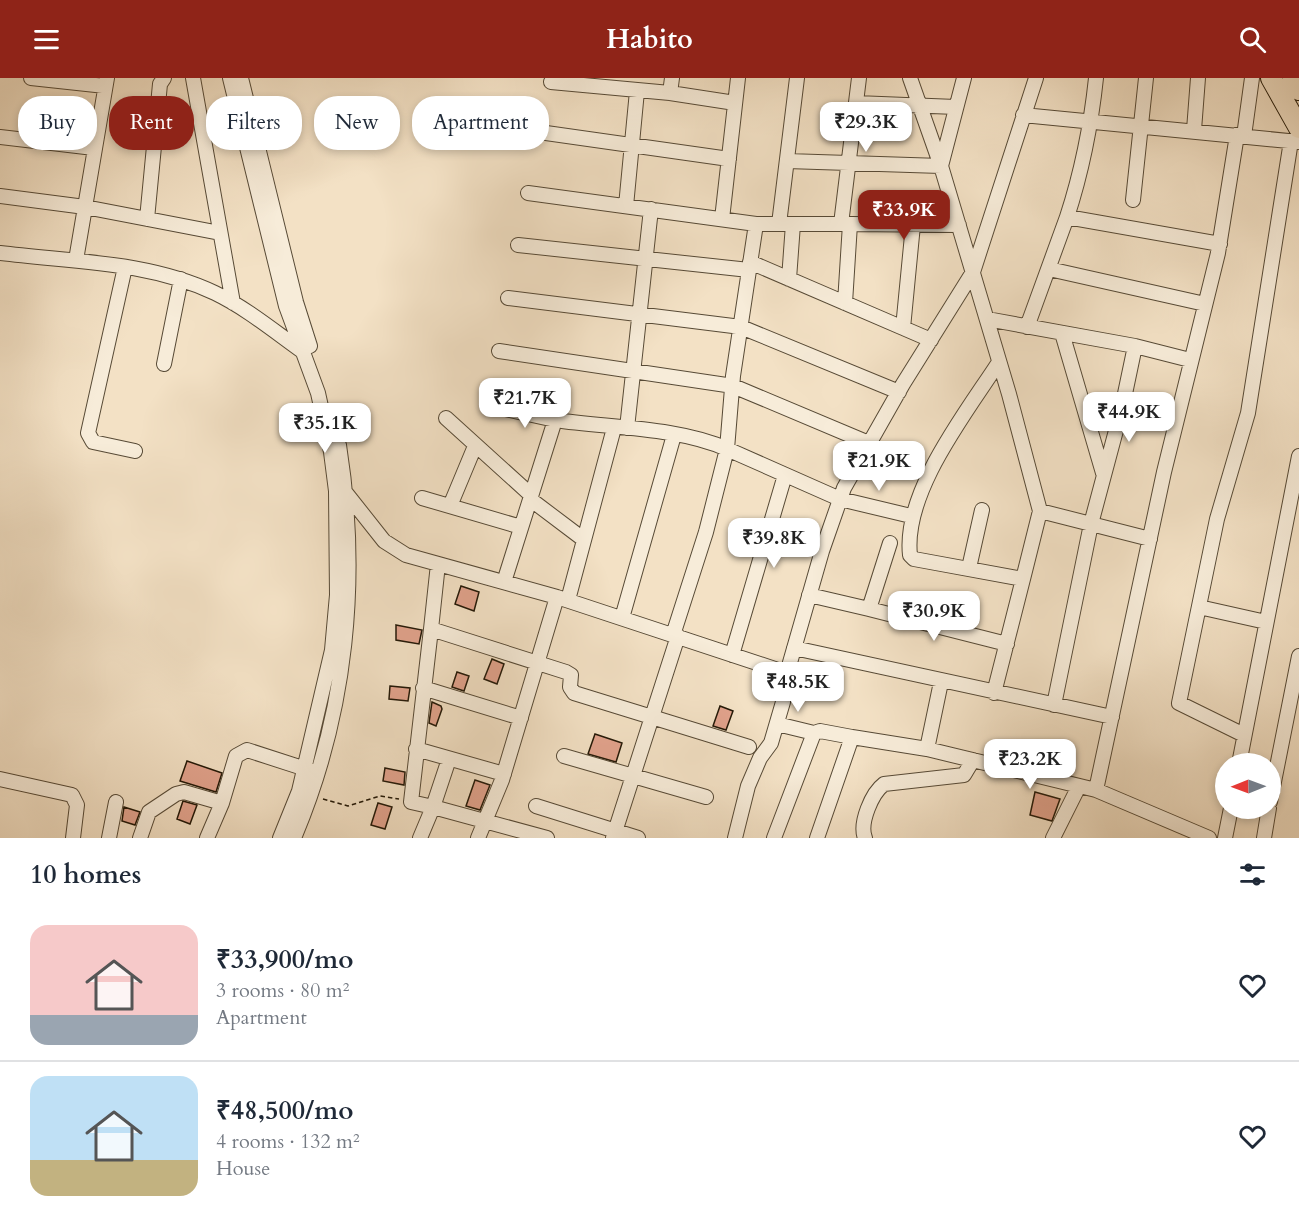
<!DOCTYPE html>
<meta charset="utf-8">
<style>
:root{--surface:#fff;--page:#f6f6f7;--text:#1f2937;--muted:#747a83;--line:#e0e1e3;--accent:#8f2418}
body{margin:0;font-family:Cardo,serif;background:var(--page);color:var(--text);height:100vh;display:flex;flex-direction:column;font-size:22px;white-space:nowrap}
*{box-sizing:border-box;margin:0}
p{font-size:20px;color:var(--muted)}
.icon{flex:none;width:33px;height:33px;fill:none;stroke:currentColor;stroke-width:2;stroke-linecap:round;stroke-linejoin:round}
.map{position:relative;height:760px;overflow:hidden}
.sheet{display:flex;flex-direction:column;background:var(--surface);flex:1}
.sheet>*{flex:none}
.banner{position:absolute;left:18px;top:18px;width:600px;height:54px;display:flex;gap:12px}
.needle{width:39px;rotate:269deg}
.controls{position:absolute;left:1215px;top:675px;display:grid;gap:12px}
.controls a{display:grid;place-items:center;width:66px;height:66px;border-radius:50%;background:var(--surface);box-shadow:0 3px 9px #0003;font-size:30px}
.price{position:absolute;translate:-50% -51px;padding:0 14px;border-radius:12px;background:#fff;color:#222;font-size:20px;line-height:39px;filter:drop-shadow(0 2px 3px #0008)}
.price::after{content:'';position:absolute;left:50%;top:36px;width:18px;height:14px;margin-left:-9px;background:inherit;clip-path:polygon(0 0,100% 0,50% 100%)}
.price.current{background:var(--accent);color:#fff}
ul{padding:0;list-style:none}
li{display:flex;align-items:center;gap:18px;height:150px;padding:0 30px}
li+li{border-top:2px solid var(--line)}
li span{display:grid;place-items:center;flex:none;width:168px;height:120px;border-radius:18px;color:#555}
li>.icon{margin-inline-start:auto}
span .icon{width:72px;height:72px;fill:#fffc;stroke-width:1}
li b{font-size:26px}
h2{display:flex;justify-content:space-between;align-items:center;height:72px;padding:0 30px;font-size:26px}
.chip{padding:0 21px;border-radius:24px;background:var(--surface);box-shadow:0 3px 9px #0003;font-size:21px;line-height:54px}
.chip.current{background:var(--accent);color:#fff}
header{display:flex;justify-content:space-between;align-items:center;height:78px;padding:0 30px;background:var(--accent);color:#fff;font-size:27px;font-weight:700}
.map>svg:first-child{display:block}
.building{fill:#e2a38d;stroke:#231807;stroke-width:1.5}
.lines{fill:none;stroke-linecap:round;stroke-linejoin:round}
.minor-casing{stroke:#574a36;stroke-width:16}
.highway-casing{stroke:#231807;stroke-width:22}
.path{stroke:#231807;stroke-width:1.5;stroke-dasharray:4.5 3;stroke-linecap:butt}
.minor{stroke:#f7ecd9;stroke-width:14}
.highway{stroke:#f3e1c5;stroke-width:20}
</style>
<header><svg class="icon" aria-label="menu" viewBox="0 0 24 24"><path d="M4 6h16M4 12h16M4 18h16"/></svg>Habito<svg class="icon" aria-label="search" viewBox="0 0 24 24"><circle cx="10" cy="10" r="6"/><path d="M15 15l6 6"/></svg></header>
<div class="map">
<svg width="1299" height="760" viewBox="0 0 1299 760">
<rect width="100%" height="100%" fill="#f3e1c5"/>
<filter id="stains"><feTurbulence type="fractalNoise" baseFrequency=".00333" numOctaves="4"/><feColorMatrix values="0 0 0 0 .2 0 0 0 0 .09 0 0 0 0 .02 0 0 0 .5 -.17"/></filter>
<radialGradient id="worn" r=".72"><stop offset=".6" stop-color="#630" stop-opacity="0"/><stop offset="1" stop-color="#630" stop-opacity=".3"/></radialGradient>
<path class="building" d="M461,508L479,514L474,533L455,526Z
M396,547L422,552L419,566L396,562Z
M492,581L504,586L497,606L484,601Z
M457,594L469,598L464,613L452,609Z
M390,608L410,610L408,623L389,621Z
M432,624L441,628L442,631L436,648L429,645Z
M720,628L733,633L726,652L713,648Z
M595,656L622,665L616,684L588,676Z
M187,683L222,695L216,714L180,703Z
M385,690L405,694L404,707L383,703Z
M475,702L490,707L480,732L466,728Z
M1035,714L1060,721L1052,743L1030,737Z
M183,723L197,727L190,746L177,741Z
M378,725L392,729L385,751L371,747Z
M124,729L140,734L135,747L122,743Z"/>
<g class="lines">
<defs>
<path id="minor" d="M31,0L105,8
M193,0L233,225
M230,0L286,228L318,315L331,374L336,413L337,517L332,572L299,713L280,760
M241,0L296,224L310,268
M910,0L941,88L1009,316L1040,433L1023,501
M551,4L670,15L672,0
M670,15L735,25
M856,25L956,29
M1023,37L1299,64
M1194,52L1198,0
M546,55L729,81
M1244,58L1252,0
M0,59L94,70
M787,83L941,88L964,0
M528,115L756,146L733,298L727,371L840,421L911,438
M0,118L85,129L220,155
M1133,122L1146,0
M626,128L637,13
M1067,139C1082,93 1091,48 1096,0
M147,141L160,6L164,0
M722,141L738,0
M756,146H850L845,225
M779,146L797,0
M841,146L859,0
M850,146L959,147
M518,167L749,192
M0,175C72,184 148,183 215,215C246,230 274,253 302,273
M76,182L107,0
M750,184L931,262
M125,189L88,355L93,364L135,373
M1049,191L1205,226
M789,201L793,146
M508,220L741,249L899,314
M987,241L1135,268L1122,330L1091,446L1054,627
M1027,249L1067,139L1220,166
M903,250L913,147
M1062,255L1103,395
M1135,268L1190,282
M499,273L733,308L871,366
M164,286L181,201
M501,330L555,342
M446,340L531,417
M627,350L651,131
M346,415L384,463L406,477L557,519
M422,420L521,449
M530,421L583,461
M450,428L475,368
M1040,433L1150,461
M969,490L982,432
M504,504L555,342C609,350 678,349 727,371L706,454L673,557
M809,517L869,531L890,465
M568,522L614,350
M1199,529L1266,544
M869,531L1007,566
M622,540L674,357
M431,551L438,486
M794,570L1112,639
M732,577L785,397
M423,610L521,640
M994,615L1023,501L914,481L910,477C903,414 966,335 999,284
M777,646L814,655
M1244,657L1179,625L1217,441L1248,335L1291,63
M852,659L927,671L1096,712L1209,760
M416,671L504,696
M927,671L941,604
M564,678L706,719
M449,681L433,729L411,724L431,551L566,594L571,597L570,609L574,615L749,669
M1239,686L1299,378
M0,701L72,717L77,727L73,760
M1096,712L1164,394L1218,175L1237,57
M1270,724L1299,578
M536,728L638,760
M109,760L116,724
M140,760L149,734L176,716L184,714L222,725
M207,760L222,725L236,678L247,672L312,693
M294,760C347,635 360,500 339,367
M420,760L433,729L547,760
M478,760L502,702L557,519L787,595L822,473L844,410L903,306L973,194L1036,0
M613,760L678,558
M735,760L748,708L760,680L771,665L783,624L787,595
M774,760L814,655L820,653L852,659L817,760
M865,760C859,745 872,715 884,706L964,697L973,682
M1053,760L1079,708
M1225,760L1231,730
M1264,760L1269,730"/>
<path id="highway" d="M1271,0L1299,50
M1293,0L1299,12"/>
</defs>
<use href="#minor" class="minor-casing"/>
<use href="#highway" class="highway-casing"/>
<path class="path" d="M323,721L348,728L380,718L399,721"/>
<use href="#minor" class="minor"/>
<use href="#highway" class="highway"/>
</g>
<rect width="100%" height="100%" filter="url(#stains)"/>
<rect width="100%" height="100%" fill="url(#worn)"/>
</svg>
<div class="controls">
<a><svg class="needle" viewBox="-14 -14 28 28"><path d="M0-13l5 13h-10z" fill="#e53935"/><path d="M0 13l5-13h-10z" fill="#747a83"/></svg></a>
</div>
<b class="price" style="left:866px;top:75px">₹29.3K</b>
<b class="price current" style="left:904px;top:163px">₹33.9K</b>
<b class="price" style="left:525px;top:351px">₹21.7K</b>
<b class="price" style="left:1129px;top:365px">₹44.9K</b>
<b class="price" style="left:325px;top:376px">₹35.1K</b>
<b class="price" style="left:879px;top:414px">₹21.9K</b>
<b class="price" style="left:774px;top:491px">₹39.8K</b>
<b class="price" style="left:934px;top:564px">₹30.9K</b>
<b class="price" style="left:798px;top:635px">₹48.5K</b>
<b class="price" style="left:1030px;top:712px">₹23.2K</b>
<div class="banner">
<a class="chip">Buy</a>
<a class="chip current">Rent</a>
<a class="chip">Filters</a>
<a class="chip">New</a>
<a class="chip">Apartment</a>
</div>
</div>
<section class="sheet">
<h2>10 homes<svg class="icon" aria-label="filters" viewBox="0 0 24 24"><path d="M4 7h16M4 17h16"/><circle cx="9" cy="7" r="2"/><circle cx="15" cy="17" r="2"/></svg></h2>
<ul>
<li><span style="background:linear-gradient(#f6c9c9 75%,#9aa5b1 0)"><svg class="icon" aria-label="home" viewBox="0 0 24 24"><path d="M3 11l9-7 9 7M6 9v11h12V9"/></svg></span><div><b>₹33,900/mo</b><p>3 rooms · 80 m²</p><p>Apartment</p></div><svg class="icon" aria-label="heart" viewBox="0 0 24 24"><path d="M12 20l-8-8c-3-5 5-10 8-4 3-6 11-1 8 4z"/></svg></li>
<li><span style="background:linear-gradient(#bfe0f5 70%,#c2b280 0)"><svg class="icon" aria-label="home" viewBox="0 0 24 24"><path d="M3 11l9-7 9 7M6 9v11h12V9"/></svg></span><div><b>₹48,500/mo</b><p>4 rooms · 132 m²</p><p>House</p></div><svg class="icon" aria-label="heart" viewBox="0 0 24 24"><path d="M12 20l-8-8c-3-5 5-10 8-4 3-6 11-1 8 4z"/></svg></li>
</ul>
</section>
